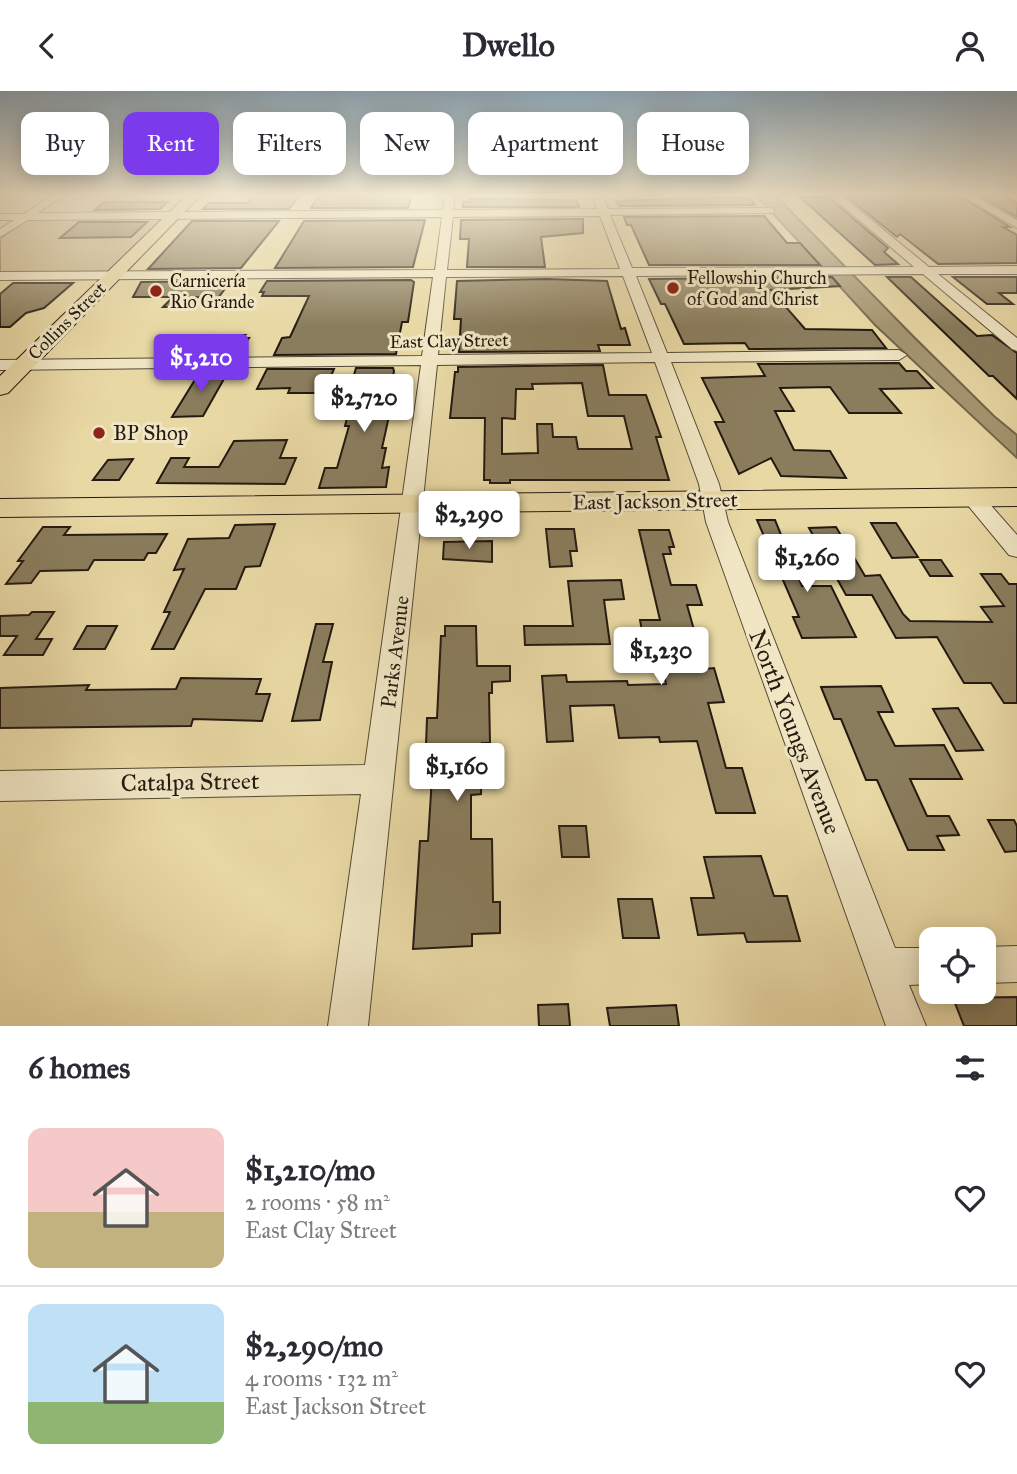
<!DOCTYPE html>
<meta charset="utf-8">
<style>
:root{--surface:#fff;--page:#f2f2f3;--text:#2b2b33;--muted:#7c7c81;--line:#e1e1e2;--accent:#7c3aed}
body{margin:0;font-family:"IM FELL Great Primer",serif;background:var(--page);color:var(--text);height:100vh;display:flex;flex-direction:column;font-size:26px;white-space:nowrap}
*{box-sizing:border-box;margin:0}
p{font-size:23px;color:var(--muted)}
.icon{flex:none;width:38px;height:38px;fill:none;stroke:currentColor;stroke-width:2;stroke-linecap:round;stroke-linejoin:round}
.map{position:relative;height:935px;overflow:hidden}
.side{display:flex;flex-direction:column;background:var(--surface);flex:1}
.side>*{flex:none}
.banner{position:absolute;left:21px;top:21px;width:976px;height:63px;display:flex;gap:14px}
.controls{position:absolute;left:919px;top:836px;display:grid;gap:14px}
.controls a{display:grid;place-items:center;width:77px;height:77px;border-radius:14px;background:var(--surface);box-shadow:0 4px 18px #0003;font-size:35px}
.price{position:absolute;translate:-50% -60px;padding:0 16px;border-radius:7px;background:#fff;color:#222;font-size:23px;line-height:46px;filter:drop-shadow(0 2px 4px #0008)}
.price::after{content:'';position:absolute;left:50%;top:42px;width:21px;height:16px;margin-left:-10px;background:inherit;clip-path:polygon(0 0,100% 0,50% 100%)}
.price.on{background:var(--accent);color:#fff}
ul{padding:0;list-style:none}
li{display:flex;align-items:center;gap:21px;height:175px;padding:0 28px}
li+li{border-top:2px solid var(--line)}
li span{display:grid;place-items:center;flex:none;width:196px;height:140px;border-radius:14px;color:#555}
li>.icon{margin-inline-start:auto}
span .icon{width:84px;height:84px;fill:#fffc;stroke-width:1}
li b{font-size:30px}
h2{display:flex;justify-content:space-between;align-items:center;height:84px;padding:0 28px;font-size:30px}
.pill{padding:0 24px;border-radius:14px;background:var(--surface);box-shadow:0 4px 18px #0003;font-size:24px;line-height:63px}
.pill.on{background:var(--accent);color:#fff}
header{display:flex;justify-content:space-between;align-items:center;height:91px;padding:0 28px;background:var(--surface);font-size:32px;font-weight:700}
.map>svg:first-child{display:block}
.green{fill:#c7b88b;stroke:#76694e;stroke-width:2}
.water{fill:#a59772;stroke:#71654b;stroke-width:2}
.building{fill:#8a7d5d;stroke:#241a11;stroke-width:2;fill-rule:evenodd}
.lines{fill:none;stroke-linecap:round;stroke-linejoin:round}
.minor-casing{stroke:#554a36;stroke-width:2}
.major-casing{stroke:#241a11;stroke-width:2}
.minor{fill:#f0e6c4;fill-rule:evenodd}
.major{fill:#e8d8a4;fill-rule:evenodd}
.poi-dot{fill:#8f2418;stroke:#f0e6c4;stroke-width:2.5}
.labels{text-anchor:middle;stroke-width:6;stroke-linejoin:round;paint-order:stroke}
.far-poi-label{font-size:18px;fill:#241a11;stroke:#f0e6c4;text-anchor:start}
.far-street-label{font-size:18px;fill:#241a11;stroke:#f0e6c4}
.poi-label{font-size:21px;fill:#241a11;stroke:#f0e6c4;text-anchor:start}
.street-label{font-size:21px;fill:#241a11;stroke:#f0e6c4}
.near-street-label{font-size:24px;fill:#241a11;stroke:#f0e6c4}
</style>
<header><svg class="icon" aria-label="back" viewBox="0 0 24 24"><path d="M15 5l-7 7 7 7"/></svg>Dwello<svg class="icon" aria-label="person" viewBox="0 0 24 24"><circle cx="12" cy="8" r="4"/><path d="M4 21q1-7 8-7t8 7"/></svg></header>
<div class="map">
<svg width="1017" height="935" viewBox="0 0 1017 935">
<rect width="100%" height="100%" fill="#e8d8a4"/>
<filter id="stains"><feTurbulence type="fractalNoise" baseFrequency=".00286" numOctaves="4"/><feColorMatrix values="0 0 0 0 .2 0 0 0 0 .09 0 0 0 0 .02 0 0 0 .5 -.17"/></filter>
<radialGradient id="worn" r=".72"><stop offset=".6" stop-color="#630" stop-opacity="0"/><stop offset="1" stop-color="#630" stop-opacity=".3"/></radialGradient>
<path class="green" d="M170,125L111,182L0,184V147L29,127Z"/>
<path class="water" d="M756,104H775L914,246L994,325L1017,344V367L875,234Z"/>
<path class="building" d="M254,104H300L289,118H203L209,112H247Z
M319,104H412L408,117H311Z
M889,104H958L1010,136H1003L1017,144V172L938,173L900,143L897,146L847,106L891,105Z
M978,104H1003L1017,112V126Z
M748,106L755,114L619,115L616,110Z
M800,106H828L888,157L884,161L898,173L875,174Z
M470,108L577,109L579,116H463V111H470Z
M104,111H168L160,118L95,119Z
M764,125L787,152H800L820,174H649L631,134H627L624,126Z
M583,128V142L541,146L545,176H467L469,148H460L461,129Z
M425,129L413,176L275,177L304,130Z
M192,130H279L241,177L148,178Z
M79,131H147L131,146L60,147Z
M832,186L840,195L771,199L805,238L872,239L886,257L749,258L745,252L684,253L665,213H661L649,188Z
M887,186H911L977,245L992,244L1017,262V308L993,285H989Z
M953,186H1017V202H999L1013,213H987Z
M547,188L607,190L621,238L625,237L630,254H598L600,260L459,261L461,228H454L457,190Z
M411,189L414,191L408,231H402L396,263L274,264L282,247L290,246L309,205H262L264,201H260L267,190Z
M231,190L218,207L196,206L189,216H163L173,206H133L141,191Z
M13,192H73L44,217L26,222L10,236H0V203Z
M222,244H245L242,247H249L237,264H210Z
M899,272L906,280H917L933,297L880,298L901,322H849L830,296L780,297L794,320H775L794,359L830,360L846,387L781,385L771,367L739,383L715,331H724L702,287L765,285L758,273Z
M603,274L609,304H646L661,346H656L669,389H510V392H490V389H484L485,327H450L455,281H458V276ZM582,292L588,325H624L632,358H578L576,346H553L552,333H537L538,362L502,363V327L515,328L516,298H533L532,293Z
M356,277H393L394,280L385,325H389L382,357H386L382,377L389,376L386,396L319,397L325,377H337L349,335H345L352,308L355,294H351Z
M267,278H334L327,294H324L320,302H288L290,297L257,298Z
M201,279H229L203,325L172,326Z
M287,349L280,367H296L285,393L157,392L171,367H189L184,376H219L234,350Z
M133,368L119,389H93L108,369Z
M757,429H775L802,495H831L856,546L802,547L793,526H799Z
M871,432H896L918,466L892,467Z
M275,433L260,475L245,476L236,498H205L174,558H152L170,521H164L184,478L174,479L188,448L229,447L235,434Z
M43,436H70L64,444L167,443L156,462H148L144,469H94L88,479L40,480L31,492L6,493L23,470H18Z
M836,436L865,485L880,484L903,523L910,530L992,531L981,516L1004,515L981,483H1001L1009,493H1017V612H1004L991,592H964L937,546L896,547L872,504H846L809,437Z
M546,438H574L577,460H570L572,475L550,476Z
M639,439H669L674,456H669L671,463H663L671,494H696L702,514H687L705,578L714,577L724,611L708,612L726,677H742L755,722H716L697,650L660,651L659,646L619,647L614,614L570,615L573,650L547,651L542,585L566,584L567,591L627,590L628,594L666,593L658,555L645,556L640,529H660Z
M492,450V471L443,468L444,451Z
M920,469H941L952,485H930Z
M621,489L624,508L604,509L610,553L525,554L524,535H573L568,490Z
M32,521H54L36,548H52L43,564H4L17,545H0V525L29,524Z
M316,533H333L323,571H332L320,629L292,630Z
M87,535H117L105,558H74Z
M445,535H476L477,575H510V590L492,591V602H489L490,652H482L481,703L471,704V748H492L493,811H500V842L472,843V855L413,858L420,750H428L434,654H426L427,627H437L441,545H445Z
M181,587L261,588L256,603H270L262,630L193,628L191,635L0,637V597L89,594L86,599L176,598Z
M881,595L893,621H878L895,655L944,654L962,688H910L927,725H949L959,744L937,745L944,759H908L877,689H866L841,628H834L821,596Z
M958,617L983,659L956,660L933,618Z
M988,729H1014L1017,735V760L1005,761Z
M559,735H586L589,766H562Z
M761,765L774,805H787L800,850L747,851L744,842L698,844L691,807H714L704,766Z
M618,808H652L659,847H623Z
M1017,906V935H964L953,907Z
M568,913L570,935H539L538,914Z
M676,914L679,935H610L607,917Z"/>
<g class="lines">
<defs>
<path id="minor" d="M53,104H64L38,122L443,119L445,104H455L453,119L597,118L592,104H602L608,118L770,117L774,118V122L610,124L632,177L914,176L830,104H841L929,176L1017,175V183H938L1017,247V260L1012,258L923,183L636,185L667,262L899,259L907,264L899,269L671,271L719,393L728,431L895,857H931V893L909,894L926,935H886L706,431L699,393L655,271L437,274L368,935H328L361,703L0,710V680L365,674L421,274L0,279V269L422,265L433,186L0,189V181L435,179L442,126L28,129L0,146V138L14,129H0V123H24ZM600,125L620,178L447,179L453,126ZM623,185L652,262L438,264L446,186Z
M961,104H973L1017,129V137Z
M973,400L980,402L1017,444V466L1009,464L966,412L963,407L966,402Z
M1017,855V891L984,892V856Z"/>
<path id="major" d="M187,104H201L8,302L0,304V285Z
M1017,397V415L0,426V408Z"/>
</defs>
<use href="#minor" class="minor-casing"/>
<use href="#major" class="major-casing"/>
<use href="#minor" class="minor"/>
<use href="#major" class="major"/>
</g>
<linearGradient id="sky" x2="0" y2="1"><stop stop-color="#8da8b9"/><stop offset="0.44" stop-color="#f5edd6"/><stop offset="1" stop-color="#f5edd6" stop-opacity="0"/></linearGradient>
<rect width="1017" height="235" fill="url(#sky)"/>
<g class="poi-dot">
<circle cx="673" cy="197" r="7"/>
<circle cx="156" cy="200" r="7"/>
<circle cx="99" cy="342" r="7"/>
</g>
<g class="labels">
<g class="far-poi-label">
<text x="687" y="193">Fellowship Church<tspan x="687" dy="21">of God and Christ</tspan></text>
<text x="170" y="196">Carnicería<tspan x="170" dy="21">Rio Grande</tspan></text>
</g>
<g class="far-street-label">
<text transform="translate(67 230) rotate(-45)" y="6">Collins Street</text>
<text transform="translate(449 250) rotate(-1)" y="6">East Clay Street</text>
</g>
<g class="poi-label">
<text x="113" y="349">BP Shop</text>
</g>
<g class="street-label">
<text transform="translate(655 410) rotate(-1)" y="7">East Jackson Street</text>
<text transform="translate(395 561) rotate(-83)" y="7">Parks Avenue</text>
</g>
<g class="near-street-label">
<text transform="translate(795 641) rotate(69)" y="8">North Youngs Avenue</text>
<text transform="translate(190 691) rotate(-1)" y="8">Catalpa Street</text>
</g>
</g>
<rect width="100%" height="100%" filter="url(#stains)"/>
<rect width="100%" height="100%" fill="url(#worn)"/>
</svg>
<div class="controls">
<a><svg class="icon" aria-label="locate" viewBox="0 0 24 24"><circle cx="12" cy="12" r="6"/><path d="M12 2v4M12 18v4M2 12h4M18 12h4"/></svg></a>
</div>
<b class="price on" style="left:201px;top:303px">$1,210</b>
<b class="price" style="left:364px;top:343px">$2,720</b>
<b class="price" style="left:469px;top:460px">$2,290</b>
<b class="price" style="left:807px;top:503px">$1,260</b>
<b class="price" style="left:661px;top:596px">$1,230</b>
<b class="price" style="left:457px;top:712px">$1,160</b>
<div class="banner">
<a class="pill">Buy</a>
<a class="pill on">Rent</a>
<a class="pill">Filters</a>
<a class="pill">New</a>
<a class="pill">Apartment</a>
<a class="pill">House</a>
</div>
</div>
<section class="side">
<h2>6 homes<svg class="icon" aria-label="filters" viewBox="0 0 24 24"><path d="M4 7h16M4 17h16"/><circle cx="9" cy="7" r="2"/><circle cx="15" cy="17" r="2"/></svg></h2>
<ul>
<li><span style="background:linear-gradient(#f6c9c9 60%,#c2b280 0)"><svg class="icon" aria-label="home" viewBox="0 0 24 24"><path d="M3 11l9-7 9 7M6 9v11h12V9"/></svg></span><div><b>$1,210/mo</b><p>2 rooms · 58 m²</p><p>East Clay Street</p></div><svg class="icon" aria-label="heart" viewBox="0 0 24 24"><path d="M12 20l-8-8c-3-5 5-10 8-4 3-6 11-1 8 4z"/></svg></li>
<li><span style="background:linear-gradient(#bfe0f5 70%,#8fb573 0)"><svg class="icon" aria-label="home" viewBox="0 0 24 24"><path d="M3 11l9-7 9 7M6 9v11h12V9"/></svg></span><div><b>$2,290/mo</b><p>4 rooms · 132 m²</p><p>East Jackson Street</p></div><svg class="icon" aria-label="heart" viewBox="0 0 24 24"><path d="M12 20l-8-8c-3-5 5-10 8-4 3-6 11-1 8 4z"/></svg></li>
</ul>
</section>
